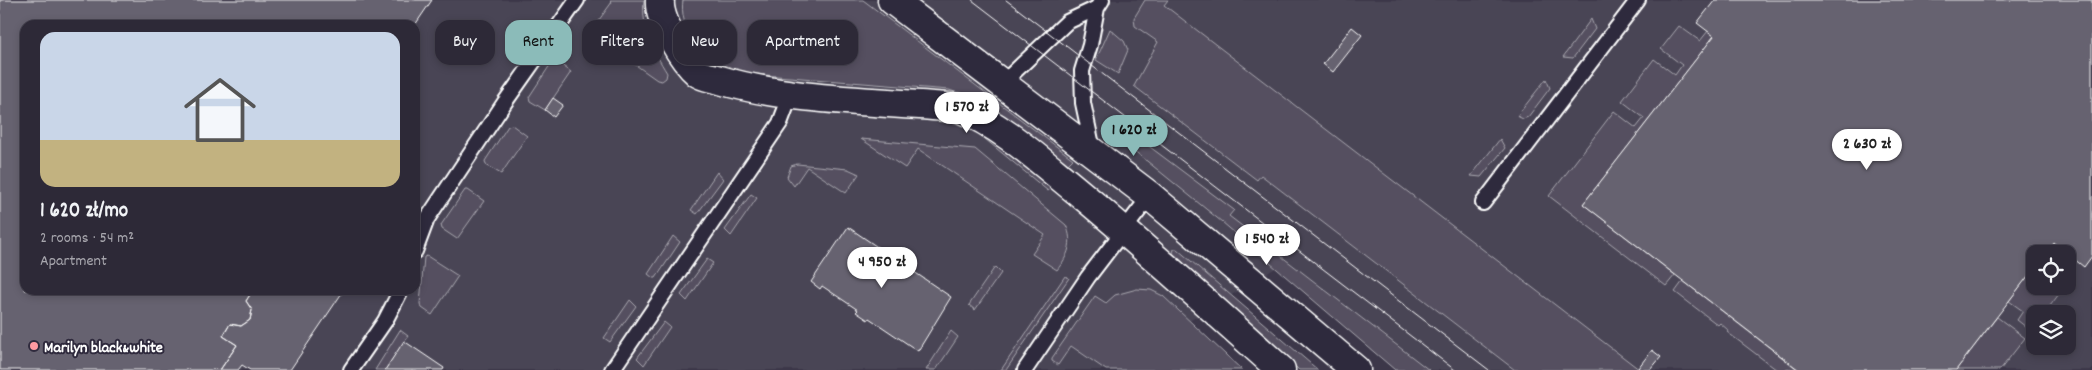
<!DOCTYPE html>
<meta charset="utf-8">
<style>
:root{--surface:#2d2937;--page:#35313f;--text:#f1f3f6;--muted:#a7a6ad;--line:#484552;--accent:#8bbbb9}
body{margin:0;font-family:Dekko,sans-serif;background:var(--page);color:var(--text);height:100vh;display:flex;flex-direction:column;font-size:19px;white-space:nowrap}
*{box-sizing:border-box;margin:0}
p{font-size:16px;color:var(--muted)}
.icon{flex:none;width:28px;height:28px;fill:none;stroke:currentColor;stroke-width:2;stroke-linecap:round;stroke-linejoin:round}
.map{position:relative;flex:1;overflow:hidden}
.details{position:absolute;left:20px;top:20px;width:400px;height:275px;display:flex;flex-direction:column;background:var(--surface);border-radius:15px;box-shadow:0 2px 8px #0003,0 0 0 1px var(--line)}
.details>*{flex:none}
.banner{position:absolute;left:435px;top:20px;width:475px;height:45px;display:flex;gap:10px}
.fabs{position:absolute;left:2026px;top:245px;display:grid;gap:10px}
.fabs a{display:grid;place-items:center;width:50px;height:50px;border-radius:10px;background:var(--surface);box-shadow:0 2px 8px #0003,0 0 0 1px var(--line);font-size:25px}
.price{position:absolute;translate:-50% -42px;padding:0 11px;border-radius:18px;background:#fff;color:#222;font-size:16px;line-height:32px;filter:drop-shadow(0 1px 2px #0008)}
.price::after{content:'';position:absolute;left:50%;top:30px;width:15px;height:11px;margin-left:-8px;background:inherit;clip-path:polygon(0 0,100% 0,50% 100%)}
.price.on{background:var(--accent);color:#111}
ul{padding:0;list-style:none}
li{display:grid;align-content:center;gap:10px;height:265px;padding:0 20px}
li+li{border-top:1px solid var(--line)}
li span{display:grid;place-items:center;height:155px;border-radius:15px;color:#555}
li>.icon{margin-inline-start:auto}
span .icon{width:90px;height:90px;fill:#fffc;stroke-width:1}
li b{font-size:21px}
.chip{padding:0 18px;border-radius:15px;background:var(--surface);box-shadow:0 2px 8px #0003,0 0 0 1px var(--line);font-size:18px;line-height:45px}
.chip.on{background:var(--accent);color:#111}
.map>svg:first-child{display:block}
.built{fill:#494455;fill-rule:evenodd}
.green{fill:#555060;stroke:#aaa8b0}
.building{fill:#666270;stroke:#fff}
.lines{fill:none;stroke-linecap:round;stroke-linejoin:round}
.service-casing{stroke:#fff;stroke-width:18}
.minor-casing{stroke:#fff;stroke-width:31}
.service{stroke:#2f2a3d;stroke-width:14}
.minor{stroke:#2f2a3d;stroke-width:28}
.tram{stroke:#fff;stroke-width:1}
.poi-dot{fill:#ff9aa2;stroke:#2f2a3d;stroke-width:2}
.labels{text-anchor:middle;stroke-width:4;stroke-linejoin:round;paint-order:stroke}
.poi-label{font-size:16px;font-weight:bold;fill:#fff;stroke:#2f2a3d;text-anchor:start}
</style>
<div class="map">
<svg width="2092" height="370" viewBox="0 0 2092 370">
<rect width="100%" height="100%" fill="#3c3749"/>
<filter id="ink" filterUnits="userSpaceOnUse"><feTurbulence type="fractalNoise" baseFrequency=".02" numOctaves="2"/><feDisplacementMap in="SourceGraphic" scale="10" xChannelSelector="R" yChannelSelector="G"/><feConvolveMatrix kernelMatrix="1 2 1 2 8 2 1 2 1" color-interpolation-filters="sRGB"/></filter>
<g filter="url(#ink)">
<path class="built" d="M0,0H2092V370H1563L1335,232L1515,370H1429L1287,261L1183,325L1153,370H0ZM25,25H415V290H25ZM2035,254H2068V286H2035ZM2035,314H2068V346H2035Z"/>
<path class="green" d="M610,0H644C641,28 653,50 667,73L666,78L662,81L657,80L596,37V24L612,2Z
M683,0H863L1073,159L1067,165C1030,137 995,103 949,90L765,75C749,73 733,72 719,65C697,54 679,25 683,0Z
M1145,0H1168L1164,5L1640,370H1515L1261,175L1257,180L1134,86L1158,42L1135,26L1134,18Z
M1591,19L1595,29L1573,58L1563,57Z
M1679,26L1700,41L1708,31L1714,36L1583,204L1675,275L1666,286L1549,196L1614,111L1636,128L1644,118L1622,101L1654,59L1675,75L1682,65L1661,49Z
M1110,29L1124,41L1128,50L1118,74L1096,60Z
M556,61L571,72L545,110L530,101L529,97L552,62Z
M1546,79L1550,88L1528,117L1523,119L1517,116Z
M512,125L527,136L501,174L486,165L485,161L508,126Z
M1122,126L1234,210L1229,216L1429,370H1395L1222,222L1116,136Z
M979,134L994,141L1053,187L1048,191Z
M861,139L975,149L1066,225C1074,243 1068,256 1057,270L1032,254L1045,235L918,149L905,168Z
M1500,139L1505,148L1481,177L1471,176Z
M797,164L848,169L859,174L846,193L807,167L794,186L787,177L791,166Z
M717,172L723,179L697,214L691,210Z
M465,190H468L484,201L457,239L442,229L441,225Z
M751,194L757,198L731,236L725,230Z
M673,236L680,242L656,278H653L648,274Z
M1174,249H1177L1318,370H1299L1173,253Z
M427,256L458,276L432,315L422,308L420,304L424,257Z
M707,259L713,263L687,301L681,295Z
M995,267L1001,273L975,310L969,305Z
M2035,267V286H2065L2044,314H2035V325L2031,331L2017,320L2023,311L2009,301Z
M1065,276L1069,278L1006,370H1001Z
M1683,281L1797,369L1777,370L1727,332L1728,330L1720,323L1718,325L1675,292Z
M1137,289L1151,290L1163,296L1242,370H1106L1071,346L1058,365L1052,361V358L1095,296L1106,303L1115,295Z
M630,300L636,306L610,342L604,338Z
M1997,317L2025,338L2000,370H1956Z
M664,322L670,327L644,365L637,358Z
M400,330L408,336L385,370H375Z
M951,331L958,337L936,370H926Z"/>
<path class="building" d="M0,0H432L415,25H25V290H253L246,301L252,310L250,320L241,326L230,324L223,336L237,345L220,370H0Z
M1715,0H2092V256L2084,267L2054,243L2046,254H2035V267L1956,370H1799L1583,204L1714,36L1697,23Z
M1352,27L1362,35L1333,72L1323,64Z
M553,98L563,105L554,117L545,110Z
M848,227L951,297L918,351L869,318L868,320L856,312L858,310L822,286L820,289L811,282Z
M253,290H344L290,370H250L242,365L238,370H220L237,345L223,336L230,324L241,326L250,320L252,310L246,301Z
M404,341L444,368L443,370H385Z
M1652,350L1661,357L1650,370H1640L1638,368Z"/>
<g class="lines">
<defs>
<path id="service" d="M1000,82L1011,75L1067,22L1097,8
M1093,150L1083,103L1082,71L1090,45L1097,8L1102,0
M1483,203L1638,0
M415,251L427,219L505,102L577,0
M351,370L385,321L401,290
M612,370L780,123L791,94
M1025,370L1088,277L1150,196"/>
<path id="minor" d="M660,0C658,20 683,60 698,73C703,77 714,78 720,80C794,102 882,101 959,108C1003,126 1039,160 1076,190C1146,248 1213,309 1281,370
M892,0L1150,196L1356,370"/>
</defs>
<use href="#service" class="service-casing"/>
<use href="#minor" class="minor-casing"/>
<use href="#service" class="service"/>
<use href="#minor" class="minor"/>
<path class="tram" d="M972,0L1455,370
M1006,0L1489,370"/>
</g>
</g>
<circle class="poi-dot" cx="34" cy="346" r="5"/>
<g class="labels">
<g class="poi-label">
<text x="44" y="352">Marilyn black&amp;white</text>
</g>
</g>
</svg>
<div class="fabs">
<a><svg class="icon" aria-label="locate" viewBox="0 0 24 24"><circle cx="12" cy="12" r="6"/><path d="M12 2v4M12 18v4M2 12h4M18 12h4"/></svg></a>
<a><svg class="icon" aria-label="layers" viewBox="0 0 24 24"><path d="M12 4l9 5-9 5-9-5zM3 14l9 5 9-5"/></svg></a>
</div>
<b class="price" style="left:967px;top:134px">1 570 zł</b>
<b class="price on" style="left:1134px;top:157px">1 620 zł</b>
<b class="price" style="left:1867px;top:171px">2 630 zł</b>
<b class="price" style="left:1267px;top:266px">1 540 zł</b>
<b class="price" style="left:882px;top:289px">4 950 zł</b>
<div class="banner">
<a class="chip">Buy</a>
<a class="chip on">Rent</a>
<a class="chip">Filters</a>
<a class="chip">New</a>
<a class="chip">Apartment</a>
</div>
<section class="details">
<ul>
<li><span style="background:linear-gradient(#c9d6e8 70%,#c2b280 0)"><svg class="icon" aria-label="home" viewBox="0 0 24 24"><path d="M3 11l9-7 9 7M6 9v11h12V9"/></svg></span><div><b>1 620 zł/mo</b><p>2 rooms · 54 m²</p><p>Apartment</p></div></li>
</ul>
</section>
</div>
